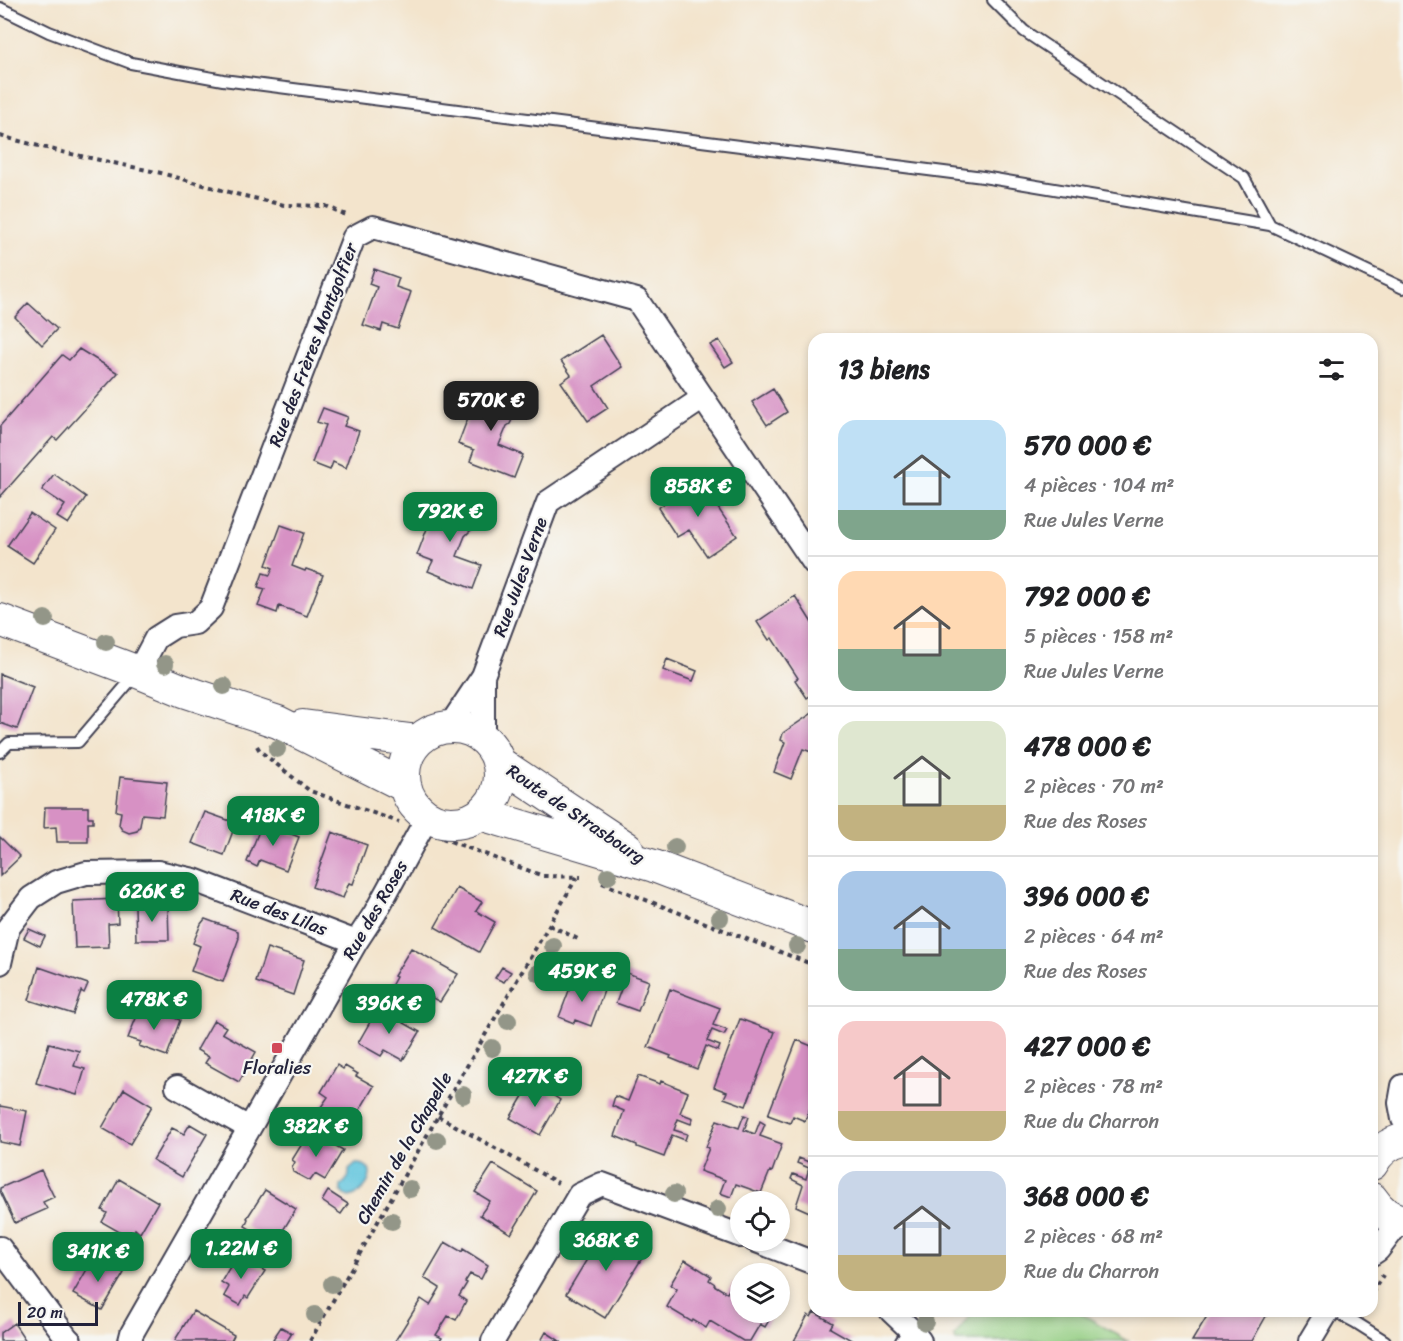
<!DOCTYPE html>
<html lang="fr">
<meta charset="utf-8">
<style>
:root{--surface:#fff;--page:#f2f2f2;--text:#202124;--muted:#757577;--line:#e0e0e0;--accent:#0b8043}
body{margin:0;font-family:Sriracha,sans-serif;background:var(--page);color:var(--text);height:100vh;display:flex;flex-direction:column;font-size:22px;white-space:nowrap}
*{box-sizing:border-box;margin:0}
p{font-size:20px;color:var(--muted)}
.icon{flex:none;width:33px;height:33px;fill:none;stroke:currentColor;stroke-width:2;stroke-linecap:round;stroke-linejoin:round}
.map{position:relative;flex:1;overflow:hidden}
.side{position:absolute;left:808px;top:333px;width:570px;height:984px;display:flex;flex-direction:column;background:var(--surface);border-radius:18px;box-shadow:0 3px 9px #0003}
.side>*{flex:none}
.buttons{position:absolute;left:730px;top:1191px;display:grid;gap:12px}
.buttons a{display:grid;place-items:center;width:60px;height:60px;border-radius:50%;background:var(--surface);box-shadow:0 3px 9px #0003;font-size:30px}
.scale{position:absolute;left:18px;bottom:15px;width:80px;box-sizing:border-box;padding-left:6px;border:3px solid #22223b;border-top:0;font-size:16px;line-height:21px;white-space:nowrap;color:#22223b;-webkit-text-stroke:4px #f6f6f2;paint-order:stroke}
.price{position:absolute;translate:-50% -51px;padding:0 14px;border-radius:12px;background:var(--accent);color:#fff;font-size:20px;line-height:39px;filter:drop-shadow(0 2px 3px #0008)}
.price::after{content:'';position:absolute;left:50%;top:36px;width:18px;height:14px;margin-left:-9px;background:inherit;clip-path:polygon(0 0,100% 0,50% 100%)}
.price.selected{background:#222;color:#fff}
ul{padding:0;list-style:none}
li{display:flex;align-items:center;gap:18px;height:150px;padding:0 30px}
li+li{border-top:2px solid var(--line)}
li span{display:grid;place-items:center;flex:none;width:168px;height:120px;border-radius:18px;color:#555}
li>.icon{margin-inline-start:auto}
span .icon{width:72px;height:72px;fill:#fffc;stroke-width:1}
li b{font-size:26px}
h2{display:flex;justify-content:space-between;align-items:center;height:72px;padding:0 30px;font-size:26px}
.map>svg:first-child{display:block}
.green{fill:#94ce83;stroke:#5b785f;stroke-width:1.5}
.water{fill:#60c5de;stroke:#41748c;stroke-width:1.5}
.building{fill:#d791c4}
.lines{fill:none;stroke-linecap:round;stroke-linejoin:round}
.service-casing{stroke:#413f51;stroke-width:14}
.minor-casing{stroke:#413f51;stroke-width:26}
.secondary-casing{stroke:#413f51;stroke-width:34}
.path{stroke:#413f51;stroke-width:4;stroke-dasharray:4.5 4.5;stroke-linecap:butt}
.service{stroke:#fff;stroke-width:10}
.minor{stroke:#fff;stroke-width:22}
.secondary{stroke:#fff;stroke-width:32}
.tree{fill:#939688}
.poi-dot{fill:#d1495b;stroke:#f6f6f2;stroke-width:2}
.labels{text-anchor:middle;stroke-width:4.5;stroke-linejoin:round;paint-order:stroke}
.street-label{font-size:18px;fill:#22223b;stroke:#f6f6f2}
.poi-label{font-size:18px;fill:#22223b;stroke:#f6f6f2}
</style>
<div class="map">
<svg width="1403" height="1341" viewBox="0 0 1403 1341">
<rect width="100%" height="100%" fill="#f6f6f2"/>
<filter id="ink" filterUnits="userSpaceOnUse"><feTurbulence type="fractalNoise" baseFrequency=".0167" numOctaves="2"/><feDisplacementMap in="SourceGraphic" scale="12" xChannelSelector="R" yChannelSelector="G"/><feConvolveMatrix kernelMatrix="1 2 1 2 8 2 1 2 1" color-interpolation-filters="sRGB"/></filter>
<filter id="wash" filterUnits="userSpaceOnUse"><feTurbulence type="fractalNoise" baseFrequency=".008" numOctaves="4" result="noise"/><feDisplacementMap in="SourceGraphic" scale="24" xChannelSelector="R" yChannelSelector="G"/><feGaussianBlur stdDeviation="1.35" result="paint"/><feColorMatrix in="noise" values="0 0 0 0 0 0 0 0 0 0 0 0 0 0 0 0 0 1.4 0 .05"/><feComposite in="paint" operator="in"/></filter>
<g filter="url(#wash)">
<rect width="100%" height="100%" fill="#f3e4cc"/>
<path class="green" d="M973,1311H1077L1128,1341H956L954,1337Z"/>
<path class="water" d="M356,1164C380,1163 370,1192 349,1197L344,1195L341,1191V1186C346,1180 350,1179 349,1170Z"/>
<g id="blocks">
<path class="building" d="M374,269L399,278L396,287L411,292L398,329L383,324L381,331L363,325L377,287L369,284Z
M28,303L57,329L42,345L15,317Z
M601,335L622,367L594,386L608,408L588,421L561,382L571,375L561,361Z
M719,340L733,362L725,367L710,345Z
M79,349L118,373L57,440L53,437L0,497V426L62,355L69,360Z
M480,386L520,402L510,424L507,426L499,445L523,455L514,478L470,461L474,450L458,444Z
M773,389L787,412L767,425L752,402Z
M323,408L348,417L344,426L359,431L346,468L333,462L330,470L312,463L326,425L317,422Z
M54,474L86,497L68,524L57,517L65,505L42,490Z
M699,480L737,536L707,556L689,530L677,537L658,508Z
M439,497L479,512L473,528L465,536L457,556L482,565L473,589L428,571L433,561L417,555Z
M30,513L55,530L33,563L7,546Z
M281,525L304,533L292,566L305,571L306,569L323,575L307,616L279,606L277,613L258,606L265,589L258,587L263,573L270,575L273,568L266,565Z
M795,596L814,626V693L807,698L795,680L798,678L772,638L769,640L757,622Z
M667,659L697,671L693,681L663,670Z
M0,674L33,687L17,729L0,723Z
M814,712V753L803,749L791,779L774,772L785,742L781,740L783,733Z
M120,777L167,782L163,816L142,814L140,826L137,831L129,833L122,830L119,825L121,812L116,811Z
M45,807H88V817H93V823H88V842H57L56,827L44,828Z
M205,812L236,823L224,855L192,843Z
M262,823L299,837L286,870L260,860L257,867L247,862Z
M332,832L367,845L353,884L349,883L343,898L312,887Z
M0,837L20,857L0,876Z
M457,888L482,902L476,911L495,922L479,952L435,927Z
M117,899L118,923L108,924L109,947L75,948L73,901Z
M135,906H168L169,940H136Z
M205,919L238,931V937L239,938L223,982L191,971L200,946L193,943L201,924Z
M29,929L45,936L40,946L24,938Z
M267,948L304,960L293,995L256,982Z
M411,948L458,974L440,1002L416,989L410,999L390,988L396,977L394,976Z
M39,967L88,984L84,993L81,991L73,1014L29,1000Z
M502,967L511,972L504,982L495,978Z
M627,973L649,981L638,1011L616,1003Z
M573,980L587,985L589,981L605,988L591,1026L575,1020L574,1023L559,1017Z
M670,989L720,1008L713,1025L727,1030L724,1035L712,1030L707,1041L720,1046L718,1051L706,1046L697,1069L670,1058L671,1056L648,1047Z
M141,1006L180,1020L167,1056L139,1046L141,1042L128,1038Z
M378,1008L420,1032L403,1060L385,1050L381,1056L358,1043Z
M740,1019L775,1032L746,1106L724,1098L727,1092L714,1087Z
M214,1020L226,1027L222,1033L256,1052L239,1082L205,1063L209,1057L197,1050Z
M797,1040L814,1047V1097L805,1121L793,1116L790,1123L768,1115Z
M49,1043L79,1051L74,1066L85,1069L77,1095L36,1083Z
M337,1065L343,1069L345,1066L358,1074L356,1076L374,1086L358,1113L353,1110L346,1121L321,1107L328,1097L321,1092Z
M638,1076L660,1084L661,1081L688,1092L680,1113L693,1118L691,1124L678,1119L674,1130L687,1134L685,1140L672,1135L664,1157L637,1147V1145L615,1136L624,1111L612,1106L615,1096L628,1101Z
M533,1079L549,1089L548,1092L560,1100L540,1135L510,1118Z
M124,1089L152,1106L130,1144L102,1128Z
M0,1106L27,1111L20,1146L0,1142Z
M744,1115L749,1117L744,1130L755,1134L760,1121L765,1124L760,1136L782,1144L772,1172L770,1171L761,1193L736,1184L731,1197L720,1193L725,1180L700,1171L709,1148L706,1147L717,1120L739,1128Z
M190,1124L207,1134L182,1177L153,1160L172,1128L184,1134Z
M310,1131L343,1150L325,1180L315,1174L310,1181L293,1172L292,1168L295,1162L292,1160Z
M814,1155V1214L796,1206L803,1185L791,1179L793,1174L806,1179L809,1168L797,1163L799,1158L811,1163Z
M493,1164L537,1191L511,1234L480,1215L490,1201L475,1192Z
M41,1170L54,1197L43,1202L47,1209L15,1223L0,1191V1188Z
M119,1179L158,1202L140,1233L135,1229L130,1238L102,1222L107,1213L102,1210Z
M265,1190L296,1209L279,1237L271,1232L266,1239L245,1226L248,1219L247,1218Z
M328,1191L348,1204L341,1214L322,1201Z
M613,1229L647,1250L605,1318L566,1294L604,1231Z
M445,1242L462,1252L463,1249L488,1265L481,1279L470,1274L465,1282L467,1283L459,1296L466,1301L456,1320L448,1316L436,1335L442,1338L440,1341H395L421,1299L430,1305L440,1288L424,1278Z
M237,1255L265,1271L248,1298L245,1296L240,1305L224,1296L229,1287L221,1282Z
M94,1257L124,1273L102,1310L73,1294Z
M685,1260L711,1276L709,1280L715,1284L714,1285L727,1293L733,1283L741,1287V1312H774L765,1327L760,1324L750,1341H743L710,1321L706,1328L693,1320L692,1322L667,1307L677,1289L670,1285Z
M193,1311L234,1335L231,1341H177L175,1340Z
M1210,1311H1269L1252,1341H1192Z
M814,1312L833,1323L830,1328L853,1341H794L808,1315L811,1317Z
M14,1323L26,1341H0V1333Z
M281,1327L292,1333L287,1341H277L273,1339Z
M546,1332L560,1341H541Z"/>
</g>
</g>
<g filter="url(#ink)">
<use href="#blocks" fill-opacity="0" stroke="#413f51" stroke-width="1.5"/>
<g class="lines">
<defs>
<path id="service" d="M993,0L1024,31L1244,178L1270,225
M0,8L49,32L131,63L223,80L983,177L1270,225L1403,288
M0,752L9,743L78,742L136,674
M1334,1311L1355,1322L1385,1341
M901,1341L910,1329"/>
<path id="minor" d="M138,672L156,638L175,626L195,623L211,608L354,237L373,227L637,300L703,398
M449,727L483,676L548,502L703,398L814,563
M483,738V676
M0,963L8,928L31,898L56,882L86,873L158,872L194,880L356,942
M1403,1086L1400,1103L1403,1119
M177,1087L249,1128
M754,1240L814,1263
M0,1248L67,1338L70,1341
M1372,1254L1378,1250L1400,1221
M891,1311L910,1329L920,1341
M130,1341L132,1333L356,942L375,913L428,816
M493,1341L579,1195L602,1184L741,1236
M1310,1341L1328,1311"/>
<path id="secondary" d="M0,620L138,672L184,691L278,722L405,786
M303,726L418,741
M404 775a48 48 0 1 1 96 0a48 48 0 1 1-96 0Z
M498,762L627,848
M480,814L654,866L814,927
M1372,1164C1379,1151 1389,1143 1403,1140
M1372,1199C1380,1211 1389,1218 1403,1221"/>
</defs>
<use href="#service" class="service-casing"/>
<use href="#minor" class="minor-casing"/>
<use href="#secondary" class="secondary-casing"/>
<path class="path" d="M0,136L62,152L161,173L236,194L284,205L326,206L346,215
M257,746L260,751L310,791L399,822
M442,838L543,876L581,877
M602,883L814,965
M549,925L578,939
M438,1116L558,1183
M1372,1293L1383,1275
M310,1341L438,1116L577,877"/>
<use href="#service" class="service"/>
<use href="#minor" class="minor"/>
<use href="#secondary" class="secondary"/>
</g>
<g class="tree">
<circle cx="45" cy="619" r="9"/>
<circle cx="106" cy="642" r="9"/>
<circle cx="165" cy="664" r="9"/>
<circle cx="224" cy="686" r="9"/>
<circle cx="277" cy="749" r="9"/>
<circle cx="675" cy="847" r="9"/>
<circle cx="608" cy="876" r="9"/>
<circle cx="720" cy="918" r="9"/>
<circle cx="553" cy="946" r="9"/>
<circle cx="797" cy="946" r="9"/>
<circle cx="538" cy="973" r="9"/>
<circle cx="508" cy="1021" r="9"/>
<circle cx="492" cy="1048" r="9"/>
<circle cx="463" cy="1095" r="9"/>
<circle cx="437" cy="1140" r="9"/>
<circle cx="410" cy="1189" r="9"/>
<circle cx="674" cy="1194" r="9"/>
<circle cx="718" cy="1209" r="9"/>
<circle cx="392" cy="1221" r="9"/>
<circle cx="332" cy="1284" r="9"/>
<circle cx="315" cy="1315" r="9"/>
<circle cx="925" cy="1322" r="9"/>
</g>
</g>
<rect class="poi-dot" x="271" y="1042" width="12" height="12" rx="3"/>
<g class="labels">
<g class="street-label">
<text transform="translate(313 345) rotate(-69)" y="6">Rue des Frères Montgolfier</text>
<text transform="translate(520 577) rotate(-70)" y="6">Rue Jules Verne</text>
<text transform="translate(576 814) rotate(34)" y="6">Route de Strasbourg</text>
<text transform="translate(375 910) rotate(-60)" y="6">Rue des Roses</text>
<text transform="translate(279 912) rotate(21)" y="6">Rue des Lilas</text>
<text transform="translate(404 1148) rotate(-60)" y="6">Chemin de la Chapelle</text>
</g>
<g class="poi-label">
<text x="277" y="1074">Floralies</text>
</g>
</g>
</svg>
<div class="buttons">
<a><svg class="icon" aria-label="locate" viewBox="0 0 24 24"><circle cx="12" cy="12" r="6"/><path d="M12 2v4M12 18v4M2 12h4M18 12h4"/></svg></a>
<a><svg class="icon" aria-label="layers" viewBox="0 0 24 24"><path d="M12 4l9 5-9 5-9-5zM3 14l9 5 9-5"/></svg></a>
</div>
<div class="scale">20 m</div>
<b class="price selected" style="left:491px;top:432px">570K €</b>
<b class="price" style="left:698px;top:518px">858K €</b>
<b class="price" style="left:450px;top:543px">792K €</b>
<b class="price" style="left:273px;top:847px">418K €</b>
<b class="price" style="left:152px;top:923px">626K €</b>
<b class="price" style="left:582px;top:1003px">459K €</b>
<b class="price" style="left:154px;top:1031px">478K €</b>
<b class="price" style="left:389px;top:1035px">396K €</b>
<b class="price" style="left:535px;top:1108px">427K €</b>
<b class="price" style="left:316px;top:1158px">382K €</b>
<b class="price" style="left:606px;top:1272px">368K €</b>
<b class="price" style="left:241px;top:1280px">1.22M €</b>
<b class="price" style="left:98px;top:1283px">341K €</b>
<section class="side">
<h2>13 biens<svg class="icon" aria-label="filters" viewBox="0 0 24 24"><path d="M4 7h16M4 17h16"/><circle cx="9" cy="7" r="2"/><circle cx="15" cy="17" r="2"/></svg></h2>
<ul>
<li><span style="background:linear-gradient(#bfe0f5 75%,#7fa58c 0)"><svg class="icon" aria-label="home" viewBox="0 0 24 24"><path d="M3 11l9-7 9 7M6 9v11h12V9"/></svg></span><div><b>570 000 €</b><p>4 pièces · 104 m²</p><p>Rue Jules Verne</p></div></li>
<li><span style="background:linear-gradient(#ffd9b3 65%,#7fa58c 0)"><svg class="icon" aria-label="home" viewBox="0 0 24 24"><path d="M3 11l9-7 9 7M6 9v11h12V9"/></svg></span><div><b>792 000 €</b><p>5 pièces · 158 m²</p><p>Rue Jules Verne</p></div></li>
<li><span style="background:linear-gradient(#dfe7d0 70%,#c2b280 0)"><svg class="icon" aria-label="home" viewBox="0 0 24 24"><path d="M3 11l9-7 9 7M6 9v11h12V9"/></svg></span><div><b>478 000 €</b><p>2 pièces · 70 m²</p><p>Rue des Roses</p></div></li>
<li><span style="background:linear-gradient(#a9c7e8 65%,#7fa58c 0)"><svg class="icon" aria-label="home" viewBox="0 0 24 24"><path d="M3 11l9-7 9 7M6 9v11h12V9"/></svg></span><div><b>396 000 €</b><p>2 pièces · 64 m²</p><p>Rue des Roses</p></div></li>
<li><span style="background:linear-gradient(#f6c9c9 75%,#c2b280 0)"><svg class="icon" aria-label="home" viewBox="0 0 24 24"><path d="M3 11l9-7 9 7M6 9v11h12V9"/></svg></span><div><b>427 000 €</b><p>2 pièces · 78 m²</p><p>Rue du Charron</p></div></li>
<li><span style="background:linear-gradient(#c9d6e8 70%,#c2b280 0)"><svg class="icon" aria-label="home" viewBox="0 0 24 24"><path d="M3 11l9-7 9 7M6 9v11h12V9"/></svg></span><div><b>368 000 €</b><p>2 pièces · 68 m²</p><p>Rue du Charron</p></div></li>
</ul>
</section>
</div>
